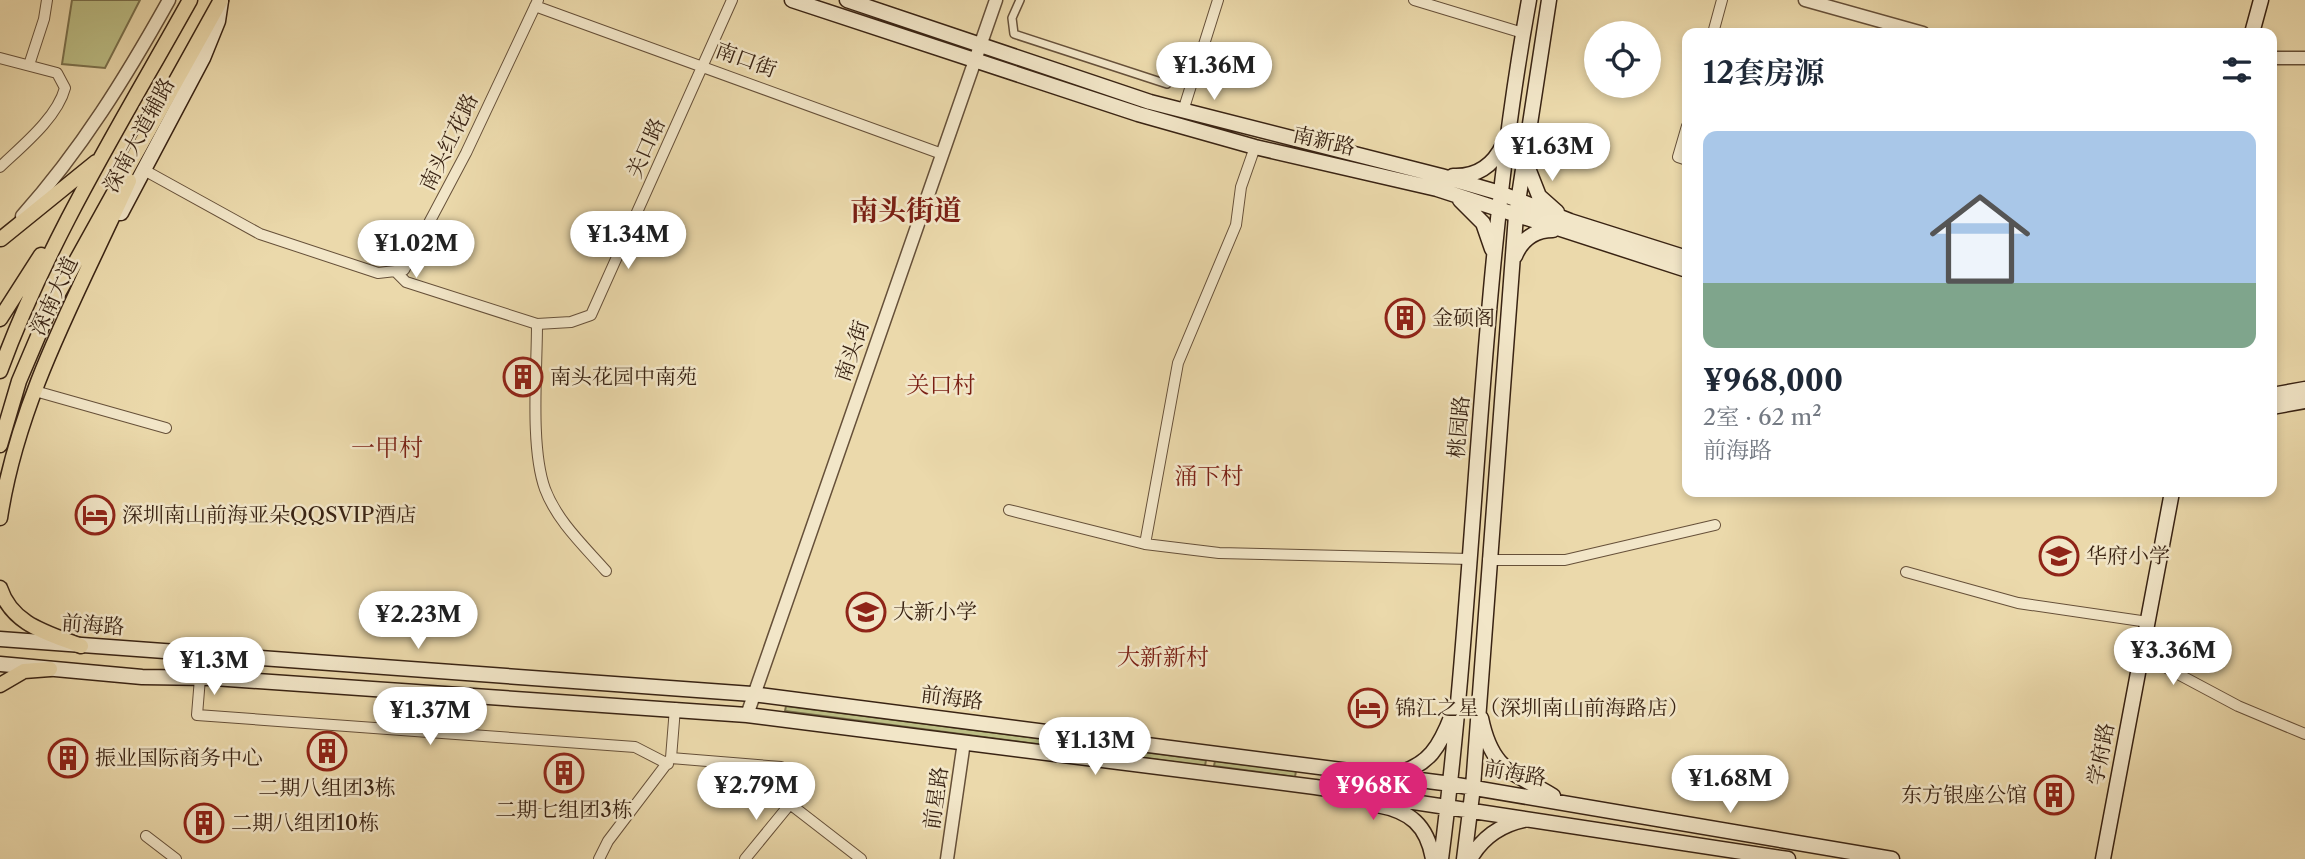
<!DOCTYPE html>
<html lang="zh">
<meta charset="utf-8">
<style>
:root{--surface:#fff;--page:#f2f2f3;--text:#1f2937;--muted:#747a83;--accent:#db2777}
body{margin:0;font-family:"Libre Caslon Text","Noto Serif SC",serif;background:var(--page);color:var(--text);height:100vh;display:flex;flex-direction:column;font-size:26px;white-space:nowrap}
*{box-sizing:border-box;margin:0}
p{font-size:23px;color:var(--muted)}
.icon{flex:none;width:38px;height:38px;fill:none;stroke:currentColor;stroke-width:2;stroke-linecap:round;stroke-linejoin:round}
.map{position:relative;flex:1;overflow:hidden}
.sheet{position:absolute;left:1682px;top:28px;width:595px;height:469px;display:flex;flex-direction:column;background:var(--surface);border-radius:14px;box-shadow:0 4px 10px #0003}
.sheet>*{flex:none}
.buttons{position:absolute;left:1584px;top:21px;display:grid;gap:14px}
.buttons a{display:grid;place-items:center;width:77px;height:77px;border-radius:50%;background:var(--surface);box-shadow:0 4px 10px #0003;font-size:35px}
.price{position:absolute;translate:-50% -60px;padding:0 16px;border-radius:24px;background:#fff;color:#222;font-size:23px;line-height:46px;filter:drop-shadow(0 2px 4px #0008)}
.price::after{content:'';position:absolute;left:50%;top:42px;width:21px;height:16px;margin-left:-10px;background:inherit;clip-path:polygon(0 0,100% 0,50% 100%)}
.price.active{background:var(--accent);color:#fff}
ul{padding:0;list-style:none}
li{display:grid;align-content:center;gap:14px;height:371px;padding:0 21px}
li span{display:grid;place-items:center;height:217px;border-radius:14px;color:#555}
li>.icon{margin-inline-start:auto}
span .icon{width:126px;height:126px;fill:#fffc;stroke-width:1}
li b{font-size:30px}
h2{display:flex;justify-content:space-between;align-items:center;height:84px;padding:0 21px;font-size:30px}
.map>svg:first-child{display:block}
.green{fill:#bcbe85;stroke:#7a704c;stroke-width:2}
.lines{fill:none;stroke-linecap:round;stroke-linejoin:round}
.pedestrian-casing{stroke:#665039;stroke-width:10}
.minor-casing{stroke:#665039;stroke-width:12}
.tertiary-casing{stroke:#665039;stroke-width:15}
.secondary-casing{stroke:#392313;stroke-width:17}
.primary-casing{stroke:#392313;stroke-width:17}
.pedestrian{stroke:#f2e6c8;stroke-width:7}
.minor{stroke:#f2e6c8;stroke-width:10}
.tertiary{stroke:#f2e6c8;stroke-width:12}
.secondary{stroke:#f2e6c8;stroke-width:14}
.primary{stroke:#ebd9ab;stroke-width:14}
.labels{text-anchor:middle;stroke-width:5;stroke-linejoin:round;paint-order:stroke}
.street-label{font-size:21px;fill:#392313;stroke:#f2e6c8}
.poi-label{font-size:21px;fill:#392313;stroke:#f2e6c8;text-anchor:start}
.neighbourhood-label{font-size:23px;fill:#7a1f14;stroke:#f2e6c8}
.quarter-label{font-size:24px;fill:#7a1f14;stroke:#f2e6c8}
.district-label{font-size:28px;font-weight:bold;fill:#7a1f14;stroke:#f2e6c8}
</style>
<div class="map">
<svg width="2305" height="859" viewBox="0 0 2305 859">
<rect width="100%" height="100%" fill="#ebd9ab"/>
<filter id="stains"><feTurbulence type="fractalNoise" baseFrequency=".00286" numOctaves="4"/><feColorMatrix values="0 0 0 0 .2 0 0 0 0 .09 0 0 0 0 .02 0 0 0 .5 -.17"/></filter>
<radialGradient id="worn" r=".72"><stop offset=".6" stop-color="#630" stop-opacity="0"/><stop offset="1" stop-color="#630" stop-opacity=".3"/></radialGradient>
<path class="green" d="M72,0H140L105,68L62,64Z
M786,706L1206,760L1205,766L785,711Z
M1215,761L1296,771L1295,777L1214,766Z"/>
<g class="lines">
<defs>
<path id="pedestrian" d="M1020,0L1012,18L1014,34L1167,84"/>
<path id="minor" d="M1414,0L1523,33
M535,6L942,154
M1713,33L1722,0
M0,58L57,73L65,88C57,118 22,146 0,167
M29,65L44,19L47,0
M1183,111L1218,0
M1687,126L1678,157L1687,160
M144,170L260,234L378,273L404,270L466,153L538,0
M397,273L406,282L537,324L571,322L591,315L732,0
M537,324C537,371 530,447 545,489C557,521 584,546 606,571
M35,391L166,428
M1009,510L1145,544L1219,553L1470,559
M1145,544L1178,363L1236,225L1241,187L1255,147
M1488,560H1565L1715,525
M1906,572L2018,603L2148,622
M2133,650L2238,706L2305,734
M200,678L197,715L635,747L668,764
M671,758L781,767L789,777L787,796L790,804L861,859
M146,836L176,859
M599,859L608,841L671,758L675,708
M745,859L790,804"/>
<path id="tertiary" d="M1805,0L1923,33
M2272,58H2305
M22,216C81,150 126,77 169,0
M747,715L996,0
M947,859L964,742"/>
<path id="secondary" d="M792,0L1138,114L1255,147L1437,189L1687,270
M847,0L1150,102L1441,176L1500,193L1570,221L1687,258
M2252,33L2261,0
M1526,163L1539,196L1557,212
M1453,176C1476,177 1493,166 1503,145
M1460,200L1483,223L1492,249
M121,213L203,58L218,21L221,1
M1515,256C1522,239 1534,230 1553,230
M2272,395L2305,389
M2272,407L2305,401
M0,639L752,694L1451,784L1892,859
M0,664L142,677L214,678L747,715L1315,787L1788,859
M1481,718C1492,771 1512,771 1553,796
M1395,774C1429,766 1440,746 1452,715
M1377,805C1410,811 1427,825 1433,859
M1441,859C1478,574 1477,284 1529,0
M1464,859L1473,787L1516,215L1549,0
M1470,859C1482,838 1500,825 1524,820
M2103,859L2172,492"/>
<path id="primary" d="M1,239L96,162
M0,319L41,255
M0,371C48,240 122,122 190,0
M0,445L19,381L50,308L221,0
M0,518C18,398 80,290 129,181
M0,588C12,625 48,633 81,646
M0,685L24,671L50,669"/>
</defs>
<use href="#pedestrian" class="pedestrian-casing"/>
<use href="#minor" class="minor-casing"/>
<use href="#tertiary" class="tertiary-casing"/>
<use href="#secondary" class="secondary-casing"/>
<use href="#primary" class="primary-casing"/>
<use href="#pedestrian" class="pedestrian"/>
<use href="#minor" class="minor"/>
<use href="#tertiary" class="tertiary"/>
<use href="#secondary" class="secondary"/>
<use href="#primary" class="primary"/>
</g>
<defs>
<symbol id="building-ring" viewBox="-11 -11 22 22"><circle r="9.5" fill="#f2e6c8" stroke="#8f2418" stroke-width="1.5"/><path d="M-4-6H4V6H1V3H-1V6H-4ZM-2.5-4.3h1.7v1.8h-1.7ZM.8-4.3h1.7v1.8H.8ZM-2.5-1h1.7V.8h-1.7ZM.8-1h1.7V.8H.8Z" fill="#8f2418"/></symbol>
<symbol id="hotel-ring" viewBox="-11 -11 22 22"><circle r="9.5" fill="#f2e6c8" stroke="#8f2418" stroke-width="1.5"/><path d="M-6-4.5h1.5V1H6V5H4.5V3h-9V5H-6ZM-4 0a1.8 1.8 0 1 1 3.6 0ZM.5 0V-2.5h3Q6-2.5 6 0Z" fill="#8f2418"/></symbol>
<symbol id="school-ring" viewBox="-11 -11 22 22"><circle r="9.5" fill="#f2e6c8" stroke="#8f2418" stroke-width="1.5"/><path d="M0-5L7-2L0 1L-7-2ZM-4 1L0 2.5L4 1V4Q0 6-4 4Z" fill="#8f2418"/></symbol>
</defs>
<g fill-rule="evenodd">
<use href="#building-ring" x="1383" y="296" width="44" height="44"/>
<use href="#building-ring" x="501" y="355" width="44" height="44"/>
<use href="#hotel-ring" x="73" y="493" width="44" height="44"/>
<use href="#school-ring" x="2037" y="534" width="44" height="44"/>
<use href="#school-ring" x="844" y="590" width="44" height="44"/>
<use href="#hotel-ring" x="1346" y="686" width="44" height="44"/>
<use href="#building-ring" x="305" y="729" width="44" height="44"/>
<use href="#building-ring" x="46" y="736" width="44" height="44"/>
<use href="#building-ring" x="542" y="751" width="44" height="44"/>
<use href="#building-ring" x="2032" y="773" width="44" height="44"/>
<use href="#building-ring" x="182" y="801" width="44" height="44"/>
</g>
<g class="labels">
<g class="street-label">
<text transform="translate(746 60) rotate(20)" y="7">南口街</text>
<text transform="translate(139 135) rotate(-62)" y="7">深南大道辅路</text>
<text transform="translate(1324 141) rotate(13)" y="7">南新路</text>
<text transform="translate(449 142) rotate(-64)" y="7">南头红花路</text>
<text transform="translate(646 148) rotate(-66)" y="7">关口路</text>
<text transform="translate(54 296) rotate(-65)" y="7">深南大道</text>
<text transform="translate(852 351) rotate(-71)" y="7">南头街</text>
<text transform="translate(1459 427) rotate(-85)" y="7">桃园路</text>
<text transform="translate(93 625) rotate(4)" y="7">前海路</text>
<text transform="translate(952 698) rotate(7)" y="7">前海路</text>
<text transform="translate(2101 754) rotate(-79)" y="7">学府路</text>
<text transform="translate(1515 773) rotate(10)" y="7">前海路</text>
<text transform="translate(936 798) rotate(-82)" y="7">前星路</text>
</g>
<g class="poi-label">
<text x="1432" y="325">金硕阁</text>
<text x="550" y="384">南头花园中南苑</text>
<text x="122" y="522">深圳南山前海亚朵QQSVIP酒店</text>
<text x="2086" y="563">华府小学</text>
<text x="893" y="619">大新小学</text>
<text x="1395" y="715">锦江之星（深圳南山前海路店）</text>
<text x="95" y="765">振业国际商务中心</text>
<text x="327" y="795" text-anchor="middle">二期八组团3栋</text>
<text x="2027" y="802" text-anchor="end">东方银座公馆</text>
<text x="564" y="817" text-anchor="middle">二期七组团3栋</text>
<text x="231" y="830">二期八组团10栋</text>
</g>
<g class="neighbourhood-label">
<text x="941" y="393">关口村</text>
<text x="1209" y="484">涌下村</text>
<text x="1163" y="665">大新新村</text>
</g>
<g class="quarter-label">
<text x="387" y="456">一甲村</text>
</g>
<g class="district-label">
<text x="906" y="220">南头街道</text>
</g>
</g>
<rect width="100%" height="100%" filter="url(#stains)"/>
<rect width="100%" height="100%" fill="url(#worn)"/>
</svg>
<div class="buttons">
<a><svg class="icon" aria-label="locate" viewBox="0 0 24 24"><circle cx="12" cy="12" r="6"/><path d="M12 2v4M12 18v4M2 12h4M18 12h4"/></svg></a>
</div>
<b class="price" style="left:1214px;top:102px">¥1.36M</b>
<b class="price" style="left:1552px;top:183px">¥1.63M</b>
<b class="price" style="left:628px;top:271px">¥1.34M</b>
<b class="price" style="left:416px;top:280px">¥1.02M</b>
<b class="price" style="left:418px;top:651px">¥2.23M</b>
<b class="price" style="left:2173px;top:687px">¥3.36M</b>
<b class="price" style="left:214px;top:697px">¥1.3M</b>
<b class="price" style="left:430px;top:747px">¥1.37M</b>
<b class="price" style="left:1095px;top:777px">¥1.13M</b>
<b class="price" style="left:1730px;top:815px">¥1.68M</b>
<b class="price" style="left:756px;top:822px">¥2.79M</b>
<b class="price active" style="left:1373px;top:822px">¥968K</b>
<section class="sheet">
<h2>12套房源<svg class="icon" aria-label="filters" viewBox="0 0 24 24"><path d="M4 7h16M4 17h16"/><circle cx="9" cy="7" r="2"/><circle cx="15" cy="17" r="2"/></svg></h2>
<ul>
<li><span style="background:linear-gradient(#a9c7e8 70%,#7fa58c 0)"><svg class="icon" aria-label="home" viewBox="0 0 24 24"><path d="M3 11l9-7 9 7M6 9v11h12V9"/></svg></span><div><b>¥968,000</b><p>2室 · 62 m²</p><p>前海路</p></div></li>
</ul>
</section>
</div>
